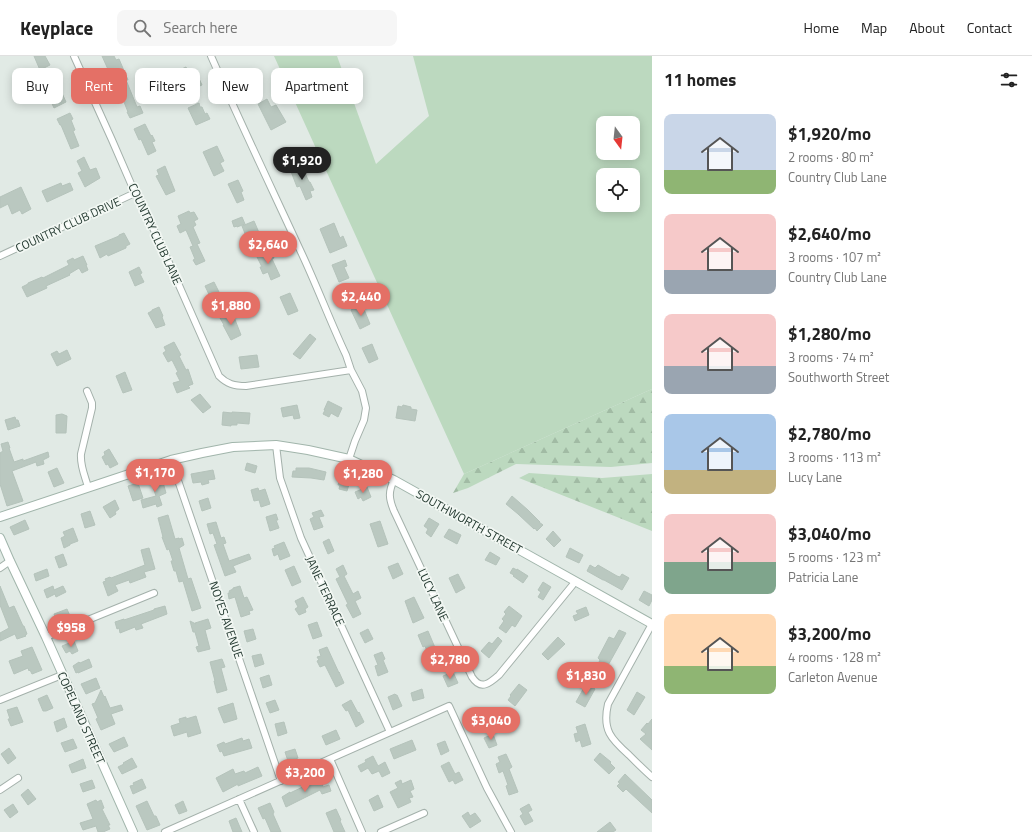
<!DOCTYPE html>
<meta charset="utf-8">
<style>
:root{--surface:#fff;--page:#f6f6f6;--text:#222;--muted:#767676;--line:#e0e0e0;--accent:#e47066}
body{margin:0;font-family:"Titillium Web",sans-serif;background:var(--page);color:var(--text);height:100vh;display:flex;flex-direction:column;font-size:15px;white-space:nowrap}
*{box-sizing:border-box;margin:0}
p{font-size:13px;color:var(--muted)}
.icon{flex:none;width:22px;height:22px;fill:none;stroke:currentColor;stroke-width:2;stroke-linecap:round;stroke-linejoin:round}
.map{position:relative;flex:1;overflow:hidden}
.sheet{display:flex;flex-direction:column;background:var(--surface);width:380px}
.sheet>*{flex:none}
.guide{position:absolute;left:12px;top:12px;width:380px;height:36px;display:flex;gap:8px}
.needle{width:26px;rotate:165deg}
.buttons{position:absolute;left:596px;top:60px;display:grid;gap:8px}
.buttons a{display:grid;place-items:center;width:44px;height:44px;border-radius:8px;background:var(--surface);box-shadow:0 2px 10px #0003;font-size:20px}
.price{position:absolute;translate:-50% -34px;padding:0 9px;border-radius:14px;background:var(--accent);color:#fff;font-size:13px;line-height:26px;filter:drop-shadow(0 1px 2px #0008)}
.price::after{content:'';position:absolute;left:50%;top:24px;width:12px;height:9px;margin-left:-6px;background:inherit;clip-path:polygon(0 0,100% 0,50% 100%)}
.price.current{background:#222;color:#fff}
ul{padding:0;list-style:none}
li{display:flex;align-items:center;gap:12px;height:100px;padding:0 12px}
li span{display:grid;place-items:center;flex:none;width:112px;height:80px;border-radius:8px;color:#555}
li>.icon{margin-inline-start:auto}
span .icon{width:48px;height:48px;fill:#fffc;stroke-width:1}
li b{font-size:17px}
h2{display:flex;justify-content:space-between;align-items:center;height:48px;padding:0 12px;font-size:17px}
.chip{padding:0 14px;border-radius:8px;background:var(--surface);box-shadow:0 2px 10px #0003;font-size:14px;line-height:36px}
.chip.current{background:var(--accent);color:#fff}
header{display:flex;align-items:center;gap:24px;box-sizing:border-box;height:56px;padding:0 20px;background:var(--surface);border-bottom:1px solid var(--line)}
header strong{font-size:19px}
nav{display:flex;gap:22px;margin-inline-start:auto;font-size:14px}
.search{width:280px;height:36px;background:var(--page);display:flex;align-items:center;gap:10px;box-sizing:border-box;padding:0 14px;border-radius:8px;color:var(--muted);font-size:15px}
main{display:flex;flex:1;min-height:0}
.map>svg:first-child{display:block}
.forest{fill:url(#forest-firs)}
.green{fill:#bcd9bf;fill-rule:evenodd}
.building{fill:#bac8c0;stroke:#b5c3bb}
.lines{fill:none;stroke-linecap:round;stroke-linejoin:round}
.street-casing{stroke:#a4b1ab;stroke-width:8}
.secondary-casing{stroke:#a1b5ab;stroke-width:10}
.street{stroke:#fff;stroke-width:6}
.secondary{stroke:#fff;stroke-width:8}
.labels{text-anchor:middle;stroke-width:3.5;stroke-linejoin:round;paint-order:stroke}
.street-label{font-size:12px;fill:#233930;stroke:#f2f7f3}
</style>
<header>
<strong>Keyplace</strong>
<div class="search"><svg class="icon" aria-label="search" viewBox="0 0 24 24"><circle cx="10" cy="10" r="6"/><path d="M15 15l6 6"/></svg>Search here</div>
<nav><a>Home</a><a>Map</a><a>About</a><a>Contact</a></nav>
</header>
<main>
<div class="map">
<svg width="652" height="776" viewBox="0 0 652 776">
<defs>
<pattern id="forest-firs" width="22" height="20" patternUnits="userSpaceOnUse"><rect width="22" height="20" fill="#bcd9bf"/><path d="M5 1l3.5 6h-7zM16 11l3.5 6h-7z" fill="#a1bba4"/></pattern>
</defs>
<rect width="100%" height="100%" fill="#e1eae5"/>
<path class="forest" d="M652,333V407L611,411L516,408L468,432L453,437L464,418Z
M529,417L602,422L652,418V475L519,422Z"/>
<path class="green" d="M274,0H337L376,108L429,60L413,0H652V333L464,418ZM603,67H633V97H603ZM603,119H633V149H603Z"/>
<path class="building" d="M34,0H45L50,9L40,14Z
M102,0H114L116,4L119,3L128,24H126L137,51L140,50L143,57L130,62L127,56H128L124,46H126L114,18L111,20Z
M186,11L191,21L197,18L202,29L195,32L173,26L171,21L173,17Z
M57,26L66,46L54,52L45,32Z
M267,43L271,51L276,49L286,66L271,74L258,48Z
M199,47L200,51H202L205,58L207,57L210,63L196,69L188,52Z
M70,57L73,63L71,64L75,74L73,75L79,90L71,93L61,69H60L57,63Z
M145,68L151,80L152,79L155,85L152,86L156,95L148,99L141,83L139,84L134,73Z
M217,90L224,105L220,107L224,115L214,120L203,96Z
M84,101L90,114L96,112L100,122L85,131L78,117L82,115L77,105Z
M301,108L309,126H310L314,134L310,135L312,141L306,144L300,130L297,131L290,113Z
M165,110L175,135L166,139L156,120L159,119L157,114Z
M238,124L243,135L241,136L244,144L237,147L228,128Z
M61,127L62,130L70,127L73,134L47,146L42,135Z
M21,131L31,153L22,158L20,154L12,158L8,148L0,152V141Z
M189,155L190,157L194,156L198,163L194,165L196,169L193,171L200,187L197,188L205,205L196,209L193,204L195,203L190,191L193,190L186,174L180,177L177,170L181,168L178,160Z
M242,161L245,168L237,171V170L234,171L232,165Z
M254,165L260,179L248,185L242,170Z
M334,167L340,182L343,180L347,190L330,197L320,173Z
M124,177L130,188L126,190V192L108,200L107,198L100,202L95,190L119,180V179Z
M270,194L274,202L272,203L280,220L271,224L268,216L263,218L260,211H262L257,201Z
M83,200L87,209H86L88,214L82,217L79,212L69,218L70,219L46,230L47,232L27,241L22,231L28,228V227L42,221L43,222L69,209L67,205L73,202L74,204Z
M345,204L347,210L344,211L349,222L339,226L332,209Z
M139,211L142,217L140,218L144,226L135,230L129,216Z
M214,226L221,240H220L223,247L215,251L205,230Z
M290,237L298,255L288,259L280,241Z
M361,249L362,252L363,251L370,268L360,273L351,254Z
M159,251L163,260L162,261L165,269L156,272L148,257L152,255V254Z
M232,256L241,279L231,284L223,269H224L220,262Z
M310,278L316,283L300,303L293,298Z
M174,286L181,299L179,300L186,314L188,313L193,328L188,330L190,332L177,337L173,327L180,325L176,317L178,316L172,304L168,306L163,297L166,295L164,291Z
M372,288L378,303L369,307L362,292Z
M67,294L71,303L57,310L51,298L57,295L59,298Z
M257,299L259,311L241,313L239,301Z
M125,316L132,334L123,337L116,320Z
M200,338L211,351L203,357L191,344Z
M328,345L342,352L338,361L331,357L329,361L323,358L325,354H324Z
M297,349L300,362L294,363L293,359L283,361L281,352Z
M403,349L411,351V353L417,354L415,365L396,362L398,350L402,351Z
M223,356L232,357V356L250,357L249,368L237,367V369H231V370L222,369Z
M62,358L67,360L66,377H56V359Z
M15,361L16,364H18L20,370L8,374L5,364Z
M8,386L10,392H9L14,406L23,403V405L48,396L49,401L43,404L44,408L37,410L36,406L12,415L23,445L7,450L0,428V397L3,395L1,388Z
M109,393L118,408L110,412L108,408L106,409L102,401L105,399L104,396Z
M247,407L257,410L255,417L245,414Z
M57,412L64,427L54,431L48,416Z
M296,412H309L326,416L324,424L311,422L292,421L293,415H296Z
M213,414L215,423L208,424L209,427L202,429L201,426L193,427L191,418Z
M161,419L166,437L159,440L162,449L157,451L156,448L143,452L141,444L156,440L150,423Z
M341,419L351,422L347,435L339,433L340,429H338Z
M138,427L143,442L133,445L128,430Z
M367,431L371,441L363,445L361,441L358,443L355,436Z
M258,432L259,435L265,433L270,448L261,451L259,444L254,445L251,434Z
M512,440L528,454L540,466H539L543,469L537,475L535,472L534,473L518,458L506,448Z
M208,442L211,452L202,455L199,445Z
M115,444L119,453L115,456L116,458L110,462L103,451Z
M321,454L324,460L319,461L323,471L314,474L310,463L314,461L312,457Z
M90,455L95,469L85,472L81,458Z
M276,458L278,464H276L279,472L270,475L266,461Z
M168,459L175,483L179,482V483L182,482L184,489L179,492L188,523L191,522L201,552L192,555L183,525L179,526L176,515H174L171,505H173L169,493L167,494L162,481H163L158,462Z
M429,462L439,468L431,481L426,477L428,473L424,470Z
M25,464L29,473L14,479L10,471Z
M380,465L388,488L378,491L370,468Z
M216,466L221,482L224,481L226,487L223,488L229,505L249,498L251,503L233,510L236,516L225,520L214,489L217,488L213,477L210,478L207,468Z
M73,472L78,485L70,488V489L64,492L61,482L65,480L63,476Z
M449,473L461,479L457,488L444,481Z
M553,475L561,484L554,491L546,483Z
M329,483L334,495L328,498L323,486Z
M284,486L290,500L280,504L278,498L274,500L272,493L275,492L274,490Z
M149,492L155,513L144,516L146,521L130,527L129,524L115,529L118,535L108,540L103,526L106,525L105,523L110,521L111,522L145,509L141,494Z
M570,492L583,499L579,507L566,501Z
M490,496L500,502L496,509L485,504Z
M63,498L67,509L59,512L55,501Z
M398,507L403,518L393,523L388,511Z
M343,509L347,518L344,520L353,538L358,535L361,542L355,545L361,558L353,562L346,549L348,548L336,523L340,521L336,513Z
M590,509L595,512L598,509L617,520L620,521L622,518L629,522L622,534L604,524H603L587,515Z
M294,510L301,526L292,530L285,514Z
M513,512L517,514V513L528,520L523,527L513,520L514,519L510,517Z
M47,513L49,520L36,525L34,518Z
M458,518L465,532L456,537L449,522Z
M543,526L551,531L543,544L538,541L541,536L538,534Z
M0,530L9,552L14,550L23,570H24L27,578L25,579L26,580L17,583L15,578L0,585V577L9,572L0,549Z
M53,530L54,534L63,530L66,536L56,541L55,538L47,542L44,534Z
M240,530L244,542L247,541L253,554L249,555L250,558L241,561L235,541L229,543L228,537H230L229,535L233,533V532Z
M644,535L652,539V544L649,550L639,544Z
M303,541L308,551L305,553L306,556L299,559L295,553L298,551L295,545Z
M414,541L424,562L413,567L405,545Z
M165,550L167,558L141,568L143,572L136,574L135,571L120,577L119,572L117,573L115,566L124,563V564L154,554V553Z
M509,550L522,560L515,571L512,569L506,577L499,572L504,565L502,563L506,558L504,556Z
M586,551L589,559L575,565L573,560L578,558L576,555Z
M67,553L70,560L57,566L54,558Z
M208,563L211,572L205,574L210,593L198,596L196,591L199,590L195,576H193L190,565L196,568L195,567Z
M317,566L322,580L313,583L308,569Z
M253,573L256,583L247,586L244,575Z
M368,573L373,583L365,587L360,577Z
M619,574L626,577L601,622L593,618L600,604L598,602L609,581L614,583Z
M428,575L436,594L428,598L425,590L423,591L418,579Z
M498,581L502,585L489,602L481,595L489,586L492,588Z
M558,581L565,588L548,604L542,598Z
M74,585L78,595L72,598L70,595L66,597L62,590Z
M32,591L42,614L32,618L30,614L29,615L28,612L14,618L9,605L23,600L21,595Z
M327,591L339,617V616L344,627L336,631L325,609L320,611L317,605L319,604L317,601L321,600L319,594Z
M382,596L385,603L383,604L388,616L378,620L375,610L378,609L374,599Z
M261,598L264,608L255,611L252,600Z
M89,603L92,611L78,617V616L76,617L73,610L79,606L80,607Z
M222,603L225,611L221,612L227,634L217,637L214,625H215L210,606Z
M453,616L458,627L448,631L443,620Z
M269,619L272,629L263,632L260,622Z
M96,622L100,632L86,638L81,628Z
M519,628L527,634L515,650L508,644L511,640L510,639Z
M586,628L595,633L585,651L576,646Z
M422,633L424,642L413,645L411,637Z
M101,634L104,641L105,640L110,652L121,649L123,654L111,658L115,668L101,674L96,663L98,662L92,648L95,647Z
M637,636L645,641L634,659L627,654Z
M395,638L396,639H397L402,650L393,654L388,641Z
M47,639L53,652L46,655H43L38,643Z
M275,644L279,654L270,657L266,647Z
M351,644L358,657L359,656L364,666L356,671L348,654L346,655L342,649Z
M233,647L237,663L224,667L218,652Z
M17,651L23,666L11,670L8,663H10L7,654Z
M488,653L493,661L478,670L473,660Z
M196,660L201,677L188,681L187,676L174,680L171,670L180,667L179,663L186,661V663Z
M64,662L67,671L57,676L54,666Z
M652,663V694L640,683L646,678L641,674L647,667L648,668Z
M284,666L287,677L278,680L275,668Z
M585,668L591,688L582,691L580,684L576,686L574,678L578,677L576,671Z
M336,674L340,683L326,689L322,680Z
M493,678L497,689L489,692L484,682Z
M124,681L128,690L114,696L109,688Z
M242,682L243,685L249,683L252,692L224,700L222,695L220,696L217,689L224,686L225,688Z
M73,683L77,692L65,696L61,687Z
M412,684L416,694L394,703L390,693Z
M445,685L449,695L441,699L437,688Z
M9,692L16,702L8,708L1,698Z
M295,693L298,702L288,705L285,696Z
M600,697L611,706L610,707L615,712L609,718L594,704Z
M506,698L512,711L509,713L518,736L509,739L506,730L508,729L503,715L499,717L496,708L500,706L498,701Z
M373,700L378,710L385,706L390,717L382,721L379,715L372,718L368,712L361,716L358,710L366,706L365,704Z
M132,702L137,711L122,718L118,711L124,708L123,707Z
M83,703L86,712L72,717L69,709Z
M449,706L455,718L459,716L463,724L455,728L453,724L449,726L441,710Z
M258,711L262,720L238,730V728L223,736L216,722L233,713L235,718L244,715L245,717Z
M625,718L652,744V757L626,733L623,736L617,730L620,727L618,726Z
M142,723L146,732L133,738L130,730L134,729L133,727Z
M92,724L95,732L83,736L80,728Z
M321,724L323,731L329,729L331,735L322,738L320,734L286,751L282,741L290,736V737L307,729Z
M401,724L402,728L411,724L414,733L410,735L413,741L409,742L411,746L398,752L390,736L398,732L395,727Z
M28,733L36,743L28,749L21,739Z
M378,739L383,751L374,755L369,744Z
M96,744L97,746L101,744L104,752L102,753L110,769H108L110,773L103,776H98L96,770L83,774L80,767L93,763L87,748Z
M147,745L154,760H156L160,769L147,774L136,750Z
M183,745L187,755L179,758L175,749Z
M270,747L274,756L273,758L281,776H271L265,762L263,763L258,752Z
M13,748L18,756L10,762L4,754Z
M529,748L532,754L528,756L533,765L525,769L520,760L523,758L520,753Z
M336,753L341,764L340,765L345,776H334L326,757Z
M468,756L470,760L475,757L481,765L470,772L462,760Z
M236,762L242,776H233L229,765Z
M610,766L616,774L613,776H597Z"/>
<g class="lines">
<defs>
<path id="street" d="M74,0L112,84L135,137L159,184L219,320C227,328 234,330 246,330L351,314
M211,0C240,66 271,131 301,196C317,230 330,265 346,299L351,314L362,335L366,352L364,364L355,385L349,403
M0,200L135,137
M87,335L92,347V352L81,398C80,410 85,420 88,431
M276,389L280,422L301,482L390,676
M171,404L281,725
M394,424C388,436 389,443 394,455L472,621C481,635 490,627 499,619L571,531L575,526
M0,512L10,505
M652,568L608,648C602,674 611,683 629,699C637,707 644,714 652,721
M46,581L154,537
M0,644L62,619
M330,703L362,776
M0,734L18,722
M239,743L254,776
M165,776L449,650L487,732L511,776
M381,776L424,757"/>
<path id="secondary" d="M0,461L171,404L202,397L233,391L276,389L308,394L349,403L394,424L652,568
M0,482L10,505L46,581L133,776"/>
</defs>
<use href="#street" class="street-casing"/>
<use href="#secondary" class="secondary-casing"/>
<use href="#street" class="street"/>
<use href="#secondary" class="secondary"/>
</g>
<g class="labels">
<g class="street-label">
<text transform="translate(68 169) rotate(-25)" y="4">COUNTRY CLUB DRIVE</text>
<text transform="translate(155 178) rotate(65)" y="4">COUNTRY CLUB LANE</text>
<text transform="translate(469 466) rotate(29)" y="4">SOUTHWORTH STREET</text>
<text transform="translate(325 535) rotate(65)" y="4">JANE TERRACE</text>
<text transform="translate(433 539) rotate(65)" y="4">LUCY LANE</text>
<text transform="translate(226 564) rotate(71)" y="4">NOYES AVENUE</text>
<text transform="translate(81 662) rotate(66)" y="4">COPELAND STREET</text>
</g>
</g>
</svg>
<div class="buttons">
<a><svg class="needle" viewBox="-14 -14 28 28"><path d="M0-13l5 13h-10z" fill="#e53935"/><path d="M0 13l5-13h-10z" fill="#767676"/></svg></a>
<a><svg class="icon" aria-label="locate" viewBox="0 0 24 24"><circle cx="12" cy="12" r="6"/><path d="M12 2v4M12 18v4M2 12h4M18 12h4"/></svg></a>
</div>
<b class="price current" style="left:302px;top:125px">$1,920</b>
<b class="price" style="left:268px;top:209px">$2,640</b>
<b class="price" style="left:361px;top:261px">$2,440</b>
<b class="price" style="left:231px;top:270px">$1,880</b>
<b class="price" style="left:155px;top:437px">$1,170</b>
<b class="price" style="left:363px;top:438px">$1,280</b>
<b class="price" style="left:71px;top:592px">$958</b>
<b class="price" style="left:450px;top:624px">$2,780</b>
<b class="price" style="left:586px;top:640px">$1,830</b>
<b class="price" style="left:491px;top:685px">$3,040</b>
<b class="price" style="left:305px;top:737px">$3,200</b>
<div class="guide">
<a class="chip">Buy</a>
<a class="chip current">Rent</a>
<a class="chip">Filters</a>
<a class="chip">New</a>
<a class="chip">Apartment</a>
</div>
</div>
<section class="sheet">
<h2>11 homes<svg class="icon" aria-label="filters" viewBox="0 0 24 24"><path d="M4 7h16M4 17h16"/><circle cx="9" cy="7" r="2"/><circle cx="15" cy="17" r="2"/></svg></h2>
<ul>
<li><span style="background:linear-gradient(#c9d6e8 70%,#8fb573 0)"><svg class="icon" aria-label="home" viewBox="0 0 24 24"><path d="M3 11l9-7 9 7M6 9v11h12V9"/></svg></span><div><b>$1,920/mo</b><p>2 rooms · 80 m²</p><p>Country Club Lane</p></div></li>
<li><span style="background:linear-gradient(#f6c9c9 70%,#9aa5b1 0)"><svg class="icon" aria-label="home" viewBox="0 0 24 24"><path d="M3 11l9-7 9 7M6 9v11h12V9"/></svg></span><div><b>$2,640/mo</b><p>3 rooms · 107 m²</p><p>Country Club Lane</p></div></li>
<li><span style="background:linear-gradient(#f6c9c9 65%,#9aa5b1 0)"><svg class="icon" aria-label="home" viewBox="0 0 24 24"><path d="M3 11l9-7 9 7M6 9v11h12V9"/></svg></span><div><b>$1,280/mo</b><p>3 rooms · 74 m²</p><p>Southworth Street</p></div></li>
<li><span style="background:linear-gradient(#a9c7e8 70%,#c2b280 0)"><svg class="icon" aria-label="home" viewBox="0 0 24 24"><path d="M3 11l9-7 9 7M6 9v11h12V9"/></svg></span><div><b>$2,780/mo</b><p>3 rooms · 113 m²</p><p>Lucy Lane</p></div></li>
<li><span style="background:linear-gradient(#f6c9c9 60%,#7fa58c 0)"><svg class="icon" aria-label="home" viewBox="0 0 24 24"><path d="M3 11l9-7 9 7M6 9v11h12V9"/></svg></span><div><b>$3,040/mo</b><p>5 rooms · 123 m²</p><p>Patricia Lane</p></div></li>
<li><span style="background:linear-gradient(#ffd9b3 65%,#8fb573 0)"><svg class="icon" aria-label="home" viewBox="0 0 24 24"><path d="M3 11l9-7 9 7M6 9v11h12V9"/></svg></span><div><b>$3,200/mo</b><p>4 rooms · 128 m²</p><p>Carleton Avenue</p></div></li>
</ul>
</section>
</main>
